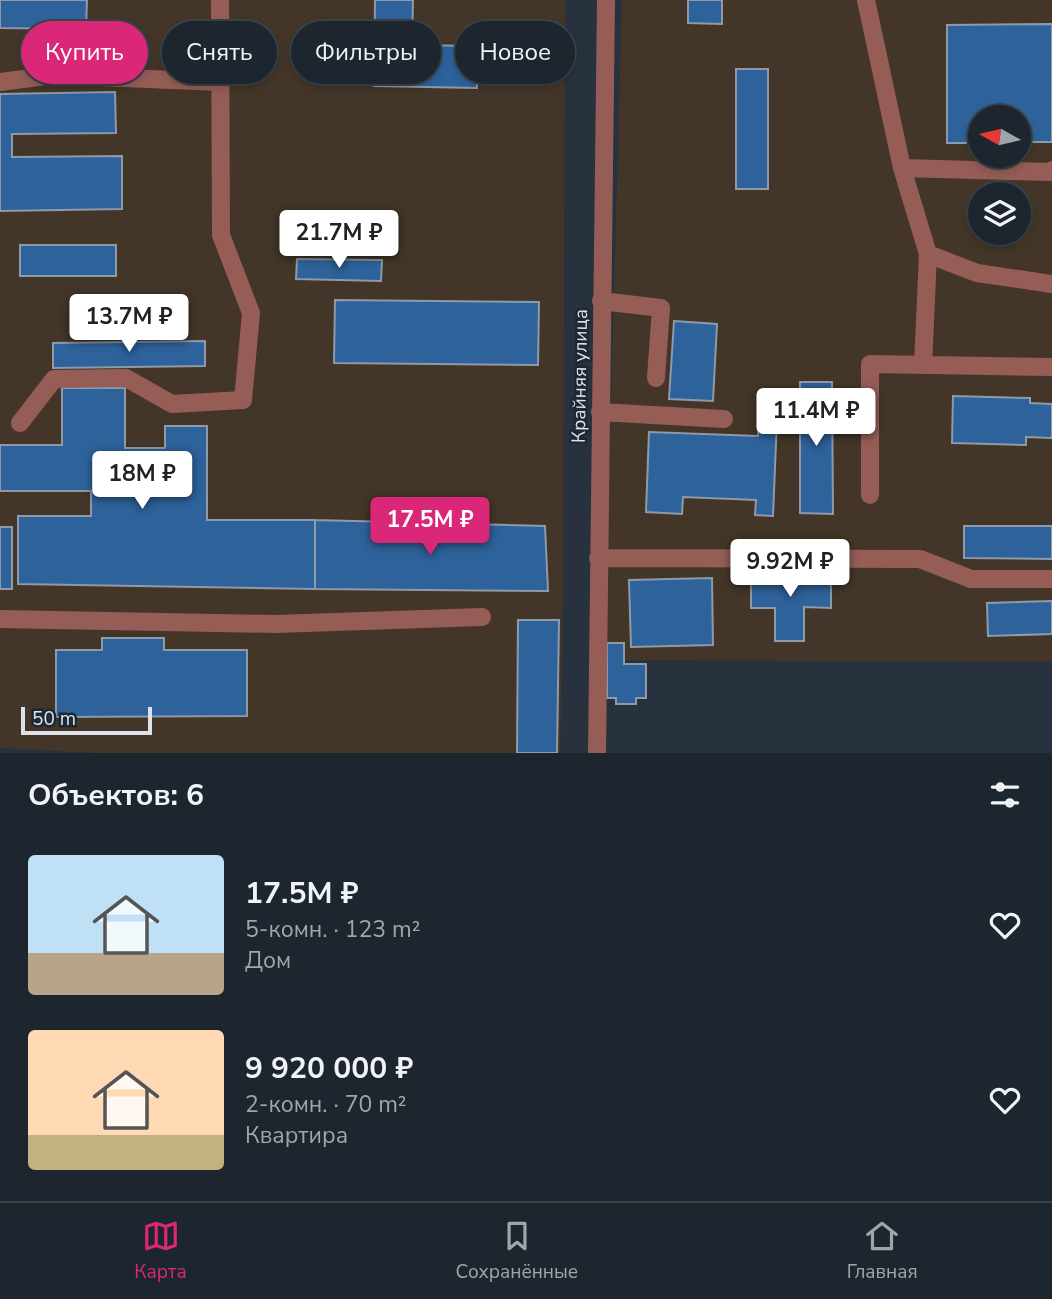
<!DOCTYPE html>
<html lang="ru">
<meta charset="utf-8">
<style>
:root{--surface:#1d262e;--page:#252e36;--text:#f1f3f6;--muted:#a0a5aa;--line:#3b434a;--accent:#db2777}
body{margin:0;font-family:"Nunito Sans",sans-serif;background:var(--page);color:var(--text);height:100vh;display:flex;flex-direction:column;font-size:26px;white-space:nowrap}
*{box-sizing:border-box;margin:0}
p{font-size:23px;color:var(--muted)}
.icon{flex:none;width:38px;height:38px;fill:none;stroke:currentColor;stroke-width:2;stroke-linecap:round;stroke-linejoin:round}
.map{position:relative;height:753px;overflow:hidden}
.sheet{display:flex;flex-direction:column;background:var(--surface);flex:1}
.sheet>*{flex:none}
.top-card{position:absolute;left:21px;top:21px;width:700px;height:63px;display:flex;gap:14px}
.needle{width:46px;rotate:278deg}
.fabs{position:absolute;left:968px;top:105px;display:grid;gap:14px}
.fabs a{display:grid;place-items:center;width:63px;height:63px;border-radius:50%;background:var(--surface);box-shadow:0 4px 10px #0003,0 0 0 2px var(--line);font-size:35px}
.scale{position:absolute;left:21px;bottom:18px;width:131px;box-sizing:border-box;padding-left:7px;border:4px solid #dce3eb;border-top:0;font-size:19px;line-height:24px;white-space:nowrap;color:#dce3eb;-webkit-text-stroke:5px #1d2834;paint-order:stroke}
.price{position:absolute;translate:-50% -60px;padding:0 16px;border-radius:7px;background:#fff;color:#222;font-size:23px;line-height:46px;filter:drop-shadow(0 2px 4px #0008)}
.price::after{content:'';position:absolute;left:50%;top:42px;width:21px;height:16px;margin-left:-10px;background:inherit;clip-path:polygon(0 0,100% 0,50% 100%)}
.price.current{background:var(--accent);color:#fff}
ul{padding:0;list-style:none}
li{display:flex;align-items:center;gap:21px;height:175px;padding:0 28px}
li span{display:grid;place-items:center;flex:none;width:196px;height:140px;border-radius:7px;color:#555}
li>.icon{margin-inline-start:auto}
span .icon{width:84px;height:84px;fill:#fffc;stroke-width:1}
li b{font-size:30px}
h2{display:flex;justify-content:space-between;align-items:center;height:84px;padding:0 28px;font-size:30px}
.chip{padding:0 24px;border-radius:32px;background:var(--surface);box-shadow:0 4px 10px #0003,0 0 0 2px var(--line);font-size:24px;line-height:63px}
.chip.current{background:var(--accent);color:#fff}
.tabs{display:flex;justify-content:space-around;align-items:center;height:98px;border-top:2px solid var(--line);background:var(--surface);font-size:19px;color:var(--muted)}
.tabs a{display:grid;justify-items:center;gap:4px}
.tabs .current{color:var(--accent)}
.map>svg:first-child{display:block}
.industrial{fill:#433628;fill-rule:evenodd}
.building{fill:#2e629a;stroke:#8e9aa9;stroke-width:2}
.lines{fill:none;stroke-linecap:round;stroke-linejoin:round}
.minor{stroke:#965d57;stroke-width:18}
.labels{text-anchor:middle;stroke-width:5;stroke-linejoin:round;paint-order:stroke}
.street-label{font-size:19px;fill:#dce3eb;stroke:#1d2834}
</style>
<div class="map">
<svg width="1052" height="753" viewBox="0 0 1052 753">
<rect width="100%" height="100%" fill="#27323e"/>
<path class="industrial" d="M0,0H565L563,590L560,753H95L0,748Z
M622,0H1052V662L604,660ZM980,117H1018V156H980ZM980,194H1018V233H980Z"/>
<path class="building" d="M0,0H87L86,29L0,28Z
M375,0H413L412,45L477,46V88L374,86Z
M688,0H722V24L688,23Z
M1052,24V142H1018V117H980V143H947V25Z
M736,69H768V189H736Z
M115,92L116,133L12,134V157L122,156V209L0,211V94Z
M20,245H116V276H20Z
M297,259L382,260L381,281L296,279Z
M335,300L539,302L538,365L334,363Z
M674,321L717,324L713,401L669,399Z
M205,341V366L53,368V343Z
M800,382H832L833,514L800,513Z
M62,388H125V448H165V426H207V520H315V589L18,584V516H91V491H0V445H62Z
M953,396L1030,398V403L1052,404V438L1026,437V445L952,443Z
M759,418L777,419L773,516L755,515L756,500L683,497L682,514L646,512L649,432L758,436Z
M315,520L545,526L548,591L315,589Z
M964,526H1052V559L964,558Z
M0,527H12V589H0Z
M751,573L831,574V608L804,607V641H775V608H751Z
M712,578L713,645L631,647L629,580Z
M1052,601V634L988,636L987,603Z
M518,620H559L557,753H517Z
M102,638H164V650H247V716L56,717V650H102Z
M607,643H624V664H646V698H636V704H616V698H607Z"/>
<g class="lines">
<path class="minor" d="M866,0L902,168
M0,82L53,75L220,82
M1052,170L1050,172L902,168L928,254L977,273L1052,284
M601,301L661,308L656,378
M923,365L928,254
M600,412L724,419
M20,423L54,379L126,378L172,404L243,400L251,313L221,235L220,0
M870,495V364L1052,367
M598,558L920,559L971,579H1052
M0,619L276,624L482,617
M597,753L606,0"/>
</g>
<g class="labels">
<g class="street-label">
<text transform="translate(579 376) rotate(-89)" y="7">Крайняя улица</text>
</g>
</g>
</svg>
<div class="fabs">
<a><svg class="needle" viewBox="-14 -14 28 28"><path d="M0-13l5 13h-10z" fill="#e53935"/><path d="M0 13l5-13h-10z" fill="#a0a5aa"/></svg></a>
<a><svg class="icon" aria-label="layers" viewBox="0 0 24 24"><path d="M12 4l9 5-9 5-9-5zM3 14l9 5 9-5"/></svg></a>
</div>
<div class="scale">50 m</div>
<b class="price" style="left:339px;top:270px">21.7M ₽</b>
<b class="price" style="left:129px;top:354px">13.7M ₽</b>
<b class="price" style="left:816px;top:448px">11.4M ₽</b>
<b class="price" style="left:142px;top:511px">18M ₽</b>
<b class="price current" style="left:430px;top:557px">17.5M ₽</b>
<b class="price" style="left:790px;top:599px">9.92M ₽</b>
<div class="top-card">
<a class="chip current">Купить</a>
<a class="chip">Снять</a>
<a class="chip">Фильтры</a>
<a class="chip">Новое</a>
</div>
</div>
<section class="sheet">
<h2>Объектов: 6<svg class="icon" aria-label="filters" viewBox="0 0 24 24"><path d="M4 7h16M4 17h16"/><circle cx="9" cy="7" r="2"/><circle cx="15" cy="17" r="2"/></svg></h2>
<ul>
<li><span style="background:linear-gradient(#bfe0f5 70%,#b9a48a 0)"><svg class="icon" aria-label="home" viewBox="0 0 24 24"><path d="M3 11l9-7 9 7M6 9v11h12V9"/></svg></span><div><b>17.5M ₽</b><p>5-комн. · 123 m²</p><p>Дом</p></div><svg class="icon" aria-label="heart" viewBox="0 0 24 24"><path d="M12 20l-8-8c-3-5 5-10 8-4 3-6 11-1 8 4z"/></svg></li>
<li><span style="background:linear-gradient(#ffd9b3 75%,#c2b280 0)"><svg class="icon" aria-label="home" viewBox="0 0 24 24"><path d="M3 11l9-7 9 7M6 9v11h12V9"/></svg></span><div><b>9 920 000 ₽</b><p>2-комн. · 70 m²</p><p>Квартира</p></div><svg class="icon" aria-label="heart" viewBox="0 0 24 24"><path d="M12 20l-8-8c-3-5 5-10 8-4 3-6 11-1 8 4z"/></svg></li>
</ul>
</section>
<nav class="tabs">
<a class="current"><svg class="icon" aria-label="map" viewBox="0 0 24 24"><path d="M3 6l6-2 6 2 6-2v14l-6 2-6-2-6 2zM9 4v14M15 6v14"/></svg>Карта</a>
<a><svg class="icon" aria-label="saved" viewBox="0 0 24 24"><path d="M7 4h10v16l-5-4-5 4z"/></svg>Сохранённые</a>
<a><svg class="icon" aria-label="home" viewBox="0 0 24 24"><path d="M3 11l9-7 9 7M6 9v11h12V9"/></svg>Главная</a>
</nav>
